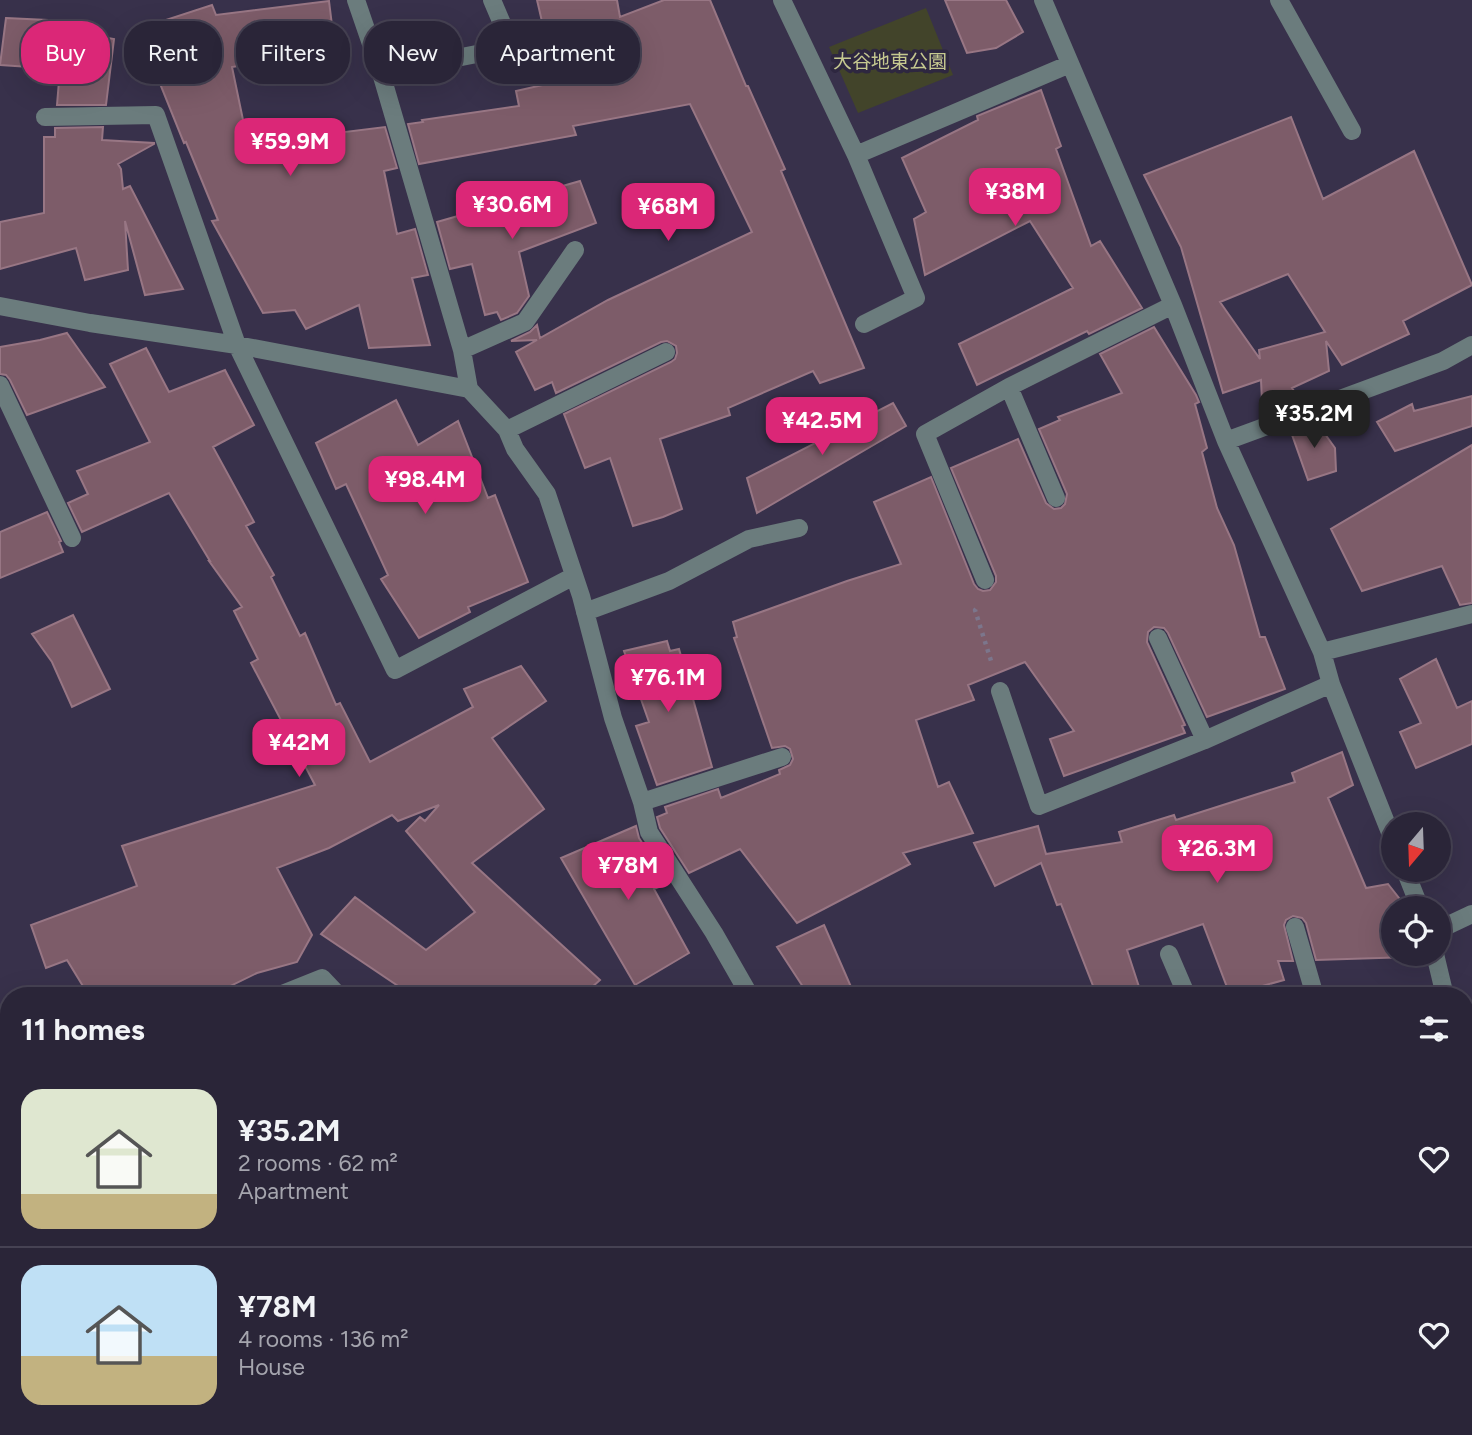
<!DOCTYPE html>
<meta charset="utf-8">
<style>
:root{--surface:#2a2538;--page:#322d40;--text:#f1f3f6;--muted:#a5a5ae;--line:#464253;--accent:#db2777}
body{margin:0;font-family:Figtree,"Noto Sans JP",sans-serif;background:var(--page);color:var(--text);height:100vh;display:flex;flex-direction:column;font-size:26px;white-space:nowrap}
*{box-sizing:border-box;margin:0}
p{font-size:23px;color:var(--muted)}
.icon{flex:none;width:38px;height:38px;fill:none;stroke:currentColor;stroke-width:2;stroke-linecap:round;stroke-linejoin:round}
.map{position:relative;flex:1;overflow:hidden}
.drawer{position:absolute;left:0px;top:987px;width:1474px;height:448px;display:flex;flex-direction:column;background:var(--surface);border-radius:28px 28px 0 0;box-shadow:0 7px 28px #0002,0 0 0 2px var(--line)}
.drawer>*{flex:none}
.banner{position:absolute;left:21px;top:21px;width:700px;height:63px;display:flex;gap:14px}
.needle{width:46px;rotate:199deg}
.buttons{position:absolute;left:1381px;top:812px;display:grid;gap:14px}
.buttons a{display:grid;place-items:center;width:70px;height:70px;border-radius:50%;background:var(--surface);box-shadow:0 7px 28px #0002,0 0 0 2px var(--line);font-size:35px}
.price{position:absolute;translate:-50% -60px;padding:0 16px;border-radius:14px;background:var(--accent);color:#fff;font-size:23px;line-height:46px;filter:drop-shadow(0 2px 4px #0008)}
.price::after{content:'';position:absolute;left:50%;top:42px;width:21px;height:16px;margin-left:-10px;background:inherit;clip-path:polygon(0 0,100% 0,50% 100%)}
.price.active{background:#222;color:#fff}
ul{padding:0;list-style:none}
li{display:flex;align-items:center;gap:21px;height:175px;padding:0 21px}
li+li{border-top:2px solid var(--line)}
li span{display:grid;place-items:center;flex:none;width:196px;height:140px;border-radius:21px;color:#555}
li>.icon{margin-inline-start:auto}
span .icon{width:84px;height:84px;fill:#fffc;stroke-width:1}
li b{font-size:30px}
h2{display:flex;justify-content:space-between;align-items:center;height:84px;padding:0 21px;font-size:30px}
.chip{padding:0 24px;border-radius:28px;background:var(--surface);box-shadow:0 7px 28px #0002,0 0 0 2px var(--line);font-size:24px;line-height:63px}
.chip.active{background:var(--accent);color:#fff}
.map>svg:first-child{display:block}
.green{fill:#42442a}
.building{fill:#7d5c69;stroke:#987684;stroke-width:2;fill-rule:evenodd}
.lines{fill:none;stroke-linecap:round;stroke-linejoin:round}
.path{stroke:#7c768c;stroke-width:4.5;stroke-dasharray:3.5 5;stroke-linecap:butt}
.minor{stroke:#6b7c7d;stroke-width:18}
.labels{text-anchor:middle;stroke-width:7;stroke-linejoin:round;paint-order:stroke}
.park-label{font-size:19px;fill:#c6c990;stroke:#2e2740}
</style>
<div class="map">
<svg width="1472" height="1435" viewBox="0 0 1472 1435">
<rect width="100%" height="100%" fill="#38314b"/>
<path class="green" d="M926,8L953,75L858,113L829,47Z"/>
<path class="building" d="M537,0H617L620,17L664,0H710L746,86H748L785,169L781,171L864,368L820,383L813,371L728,408L730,415L660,439L682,509L663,517L633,526L610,458L585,468L564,414L671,362L675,359L677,353L676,346L667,341L661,342L556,393L552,382L535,390L516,352L537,340L511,341L530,332L537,325L540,338L608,300L752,232L690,104L573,126L576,135L419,164L408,124L423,122L422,120L519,106L516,91L556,82Z
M945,0H1006L1023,32L996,48L967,53Z
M329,1L335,50L232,67L248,144L385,127L397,168L384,171L397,234L415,229L428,275L412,278L430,345L369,348L359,305L306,329L295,310L263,313L212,221L218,220L186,142L184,143L138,29L212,5L216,15Z
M6,18L47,20L46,27L114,39L106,105H57L60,69L0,65Z
M1041,90L1061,146L1056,149L1091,246L1100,241L1142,308L1089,334L1087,331L977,385L959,344L1073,288L1030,221L925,275L914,219L926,212L902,158L978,120L977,116Z
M1291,117L1323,199L1414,151L1472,285L1403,321L1409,334L1342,365L1326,341L1329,371L1292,388L1301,401L1283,408L1278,394L1262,402L1261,380L1223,393L1181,247L1144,175ZM1288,274L1325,332L1259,350L1260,359L1220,302Z
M103,127L102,140L154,143V144L118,164L121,169L123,189L130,186L183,289L145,295L125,221L128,270L85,280L76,248L0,269V222L44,213V137H55V128Z
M580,181L596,223L519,252L529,296L517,313L501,320L497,312L485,315L472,264L450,269L437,222Z
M1154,327L1196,395L1199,402L1195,404L1207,448L1202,452L1217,508L1234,545L1260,637H1265L1285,689L1207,717L1168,633L1164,628L1154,627L1148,632L1147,642L1185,725L1182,726L1185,733L1064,776L1050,739L1074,731L1025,662L968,685L974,700L916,720L938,787L949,782L973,833L903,853L910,864L797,923L740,849L689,873L660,828L657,817L667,813L665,807L718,789L721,798L780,774L779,770L790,765L793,759L790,749L785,746L772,748L734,638L737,637L733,622L847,581L901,564L874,502L931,477L974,584L978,589L983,591L990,590L996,582V576L951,468L1018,439L1046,503L1054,509L1061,508L1065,504L1067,494L1039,429L1060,420L1058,417L1122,393L1100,354Z
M67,333L105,387L27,415L10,380L6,375L0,374V347L40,340Z
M146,348L169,392L225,370L254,425L213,447L254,522L246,526L274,575L271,577L300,636L305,633L336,705L340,703L370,762L473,707L464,689L521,666L546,701L492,738L544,809L472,863L600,980L582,996H413L321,934L355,897L426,950L475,912L406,831L420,817L425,821L439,805L398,821L392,815L329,848L277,868L312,935L297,962L257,973L210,996H89L67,960L46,968L31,925L137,886L122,846L315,785L251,663L258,659L234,611L242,607L209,561H210L169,493L82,532L68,503L88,494L77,471L150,442L110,364Z
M1472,396V426L1395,451L1377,422L1412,404L1414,411Z
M396,400L418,445L458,421L488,498L495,495L528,582L468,607L470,612L419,638L381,579L388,575L346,484L336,489L316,443Z
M893,403L906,426L757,513L747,478Z
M1315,420L1335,448L1336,471L1308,480L1290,429Z
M1472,445V603L1460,605L1442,566L1362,591L1331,529Z
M47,512L61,541L59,542L63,552L0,578V532Z
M73,615L110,689L72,707L52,662L32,634Z
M667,641L670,651L679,649L712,767L657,785L636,726L649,722L624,651Z
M1436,659L1457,708L1472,701V744L1416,768L1400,732L1421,723L1400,679Z
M1342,752L1353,785L1328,798L1366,888L1388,884L1406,907L1393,908V954H1410V957L1316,960L1306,923L1302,918L1293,916L1286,920L1284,925L1293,961H1278L1284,980L1230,995L1203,924L1127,950L1142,996H1097L1061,904L1057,905L1041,863L995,886L974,843L1038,826L1046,854L1122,842L1119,832L1174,815L1176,820L1295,782L1292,773Z
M636,826L639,838L668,883L654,889L689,953L635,985L561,858Z
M824,925L855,996H809L777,947Z"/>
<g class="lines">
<path class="path" d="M976,609L975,610L992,664"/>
<path class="minor" d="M356,0L381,73L462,350L469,389L507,430L515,449L547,494L581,596L613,718L642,802L649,832L714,933L750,996
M782,0L856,155L916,298L864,324
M1043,0L1173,305L1226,441L1322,652L1331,684L1393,840
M1279,0L1352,131
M381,73L512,47L492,0
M45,117L156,115L237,345L395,670L574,576
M856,155L1070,64
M0,306L90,323L237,345L469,389
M462,350L525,322L575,250
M0,385L72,538
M1009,387L1056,498
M507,430L666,352
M1226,441L1443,361L1472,345
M985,580L925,434L1009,387L1173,305
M585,612L669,581L749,539L799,528
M1158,638L1205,740
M1322,652L1472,614
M1000,691L1039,806L1205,740L1331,684
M642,802L782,757
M1405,870L1420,908
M1295,927L1315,996
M1438,930L1472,914
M1169,954L1187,996
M1435,954L1445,996
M277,996L322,978L339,996
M1465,1054L1472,1075
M0,1110L9,1107
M1465,1132L1472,1130
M1019,1426L1025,1435
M1383,1426L1387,1435
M186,1435L187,1426
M402,1435L410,1426
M959,1435L967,1426"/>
</g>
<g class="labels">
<g class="park-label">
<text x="890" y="68">大谷地東公園</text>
</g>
</g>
</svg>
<div class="buttons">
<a><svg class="needle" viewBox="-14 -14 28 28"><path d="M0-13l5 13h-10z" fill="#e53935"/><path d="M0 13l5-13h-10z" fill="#a5a5ae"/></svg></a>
<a><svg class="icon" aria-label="locate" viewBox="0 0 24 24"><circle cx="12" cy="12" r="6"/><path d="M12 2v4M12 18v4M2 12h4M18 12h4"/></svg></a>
</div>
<b class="price" style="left:290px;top:178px">¥59.9M</b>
<b class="price" style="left:1015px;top:228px">¥38M</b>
<b class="price" style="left:512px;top:241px">¥30.6M</b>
<b class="price" style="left:668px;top:243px">¥68M</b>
<b class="price active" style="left:1314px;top:450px">¥35.2M</b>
<b class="price" style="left:822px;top:457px">¥42.5M</b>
<b class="price" style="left:425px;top:516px">¥98.4M</b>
<b class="price" style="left:668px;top:714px">¥76.1M</b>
<b class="price" style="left:299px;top:779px">¥42M</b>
<b class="price" style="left:1217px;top:885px">¥26.3M</b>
<b class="price" style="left:628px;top:902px">¥78M</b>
<div class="banner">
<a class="chip active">Buy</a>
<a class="chip">Rent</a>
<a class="chip">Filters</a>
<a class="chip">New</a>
<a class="chip">Apartment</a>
</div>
<section class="drawer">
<h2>11 homes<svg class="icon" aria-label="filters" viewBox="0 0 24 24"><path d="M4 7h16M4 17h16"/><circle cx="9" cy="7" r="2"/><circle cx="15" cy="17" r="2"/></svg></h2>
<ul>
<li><span style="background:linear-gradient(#dfe7d0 75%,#c2b280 0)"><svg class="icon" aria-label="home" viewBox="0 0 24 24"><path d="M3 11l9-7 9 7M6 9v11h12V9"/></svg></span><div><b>¥35.2M</b><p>2 rooms · 62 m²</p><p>Apartment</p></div><svg class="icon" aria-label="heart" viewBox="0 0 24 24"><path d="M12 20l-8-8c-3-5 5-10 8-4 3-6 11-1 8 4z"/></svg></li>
<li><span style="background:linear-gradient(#bfe0f5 65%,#c2b280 0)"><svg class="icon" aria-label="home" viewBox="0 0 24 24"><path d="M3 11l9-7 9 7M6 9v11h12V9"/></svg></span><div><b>¥78M</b><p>4 rooms · 136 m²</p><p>House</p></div><svg class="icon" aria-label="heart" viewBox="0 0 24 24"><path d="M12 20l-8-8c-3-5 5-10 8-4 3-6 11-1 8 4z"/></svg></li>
</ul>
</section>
</div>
